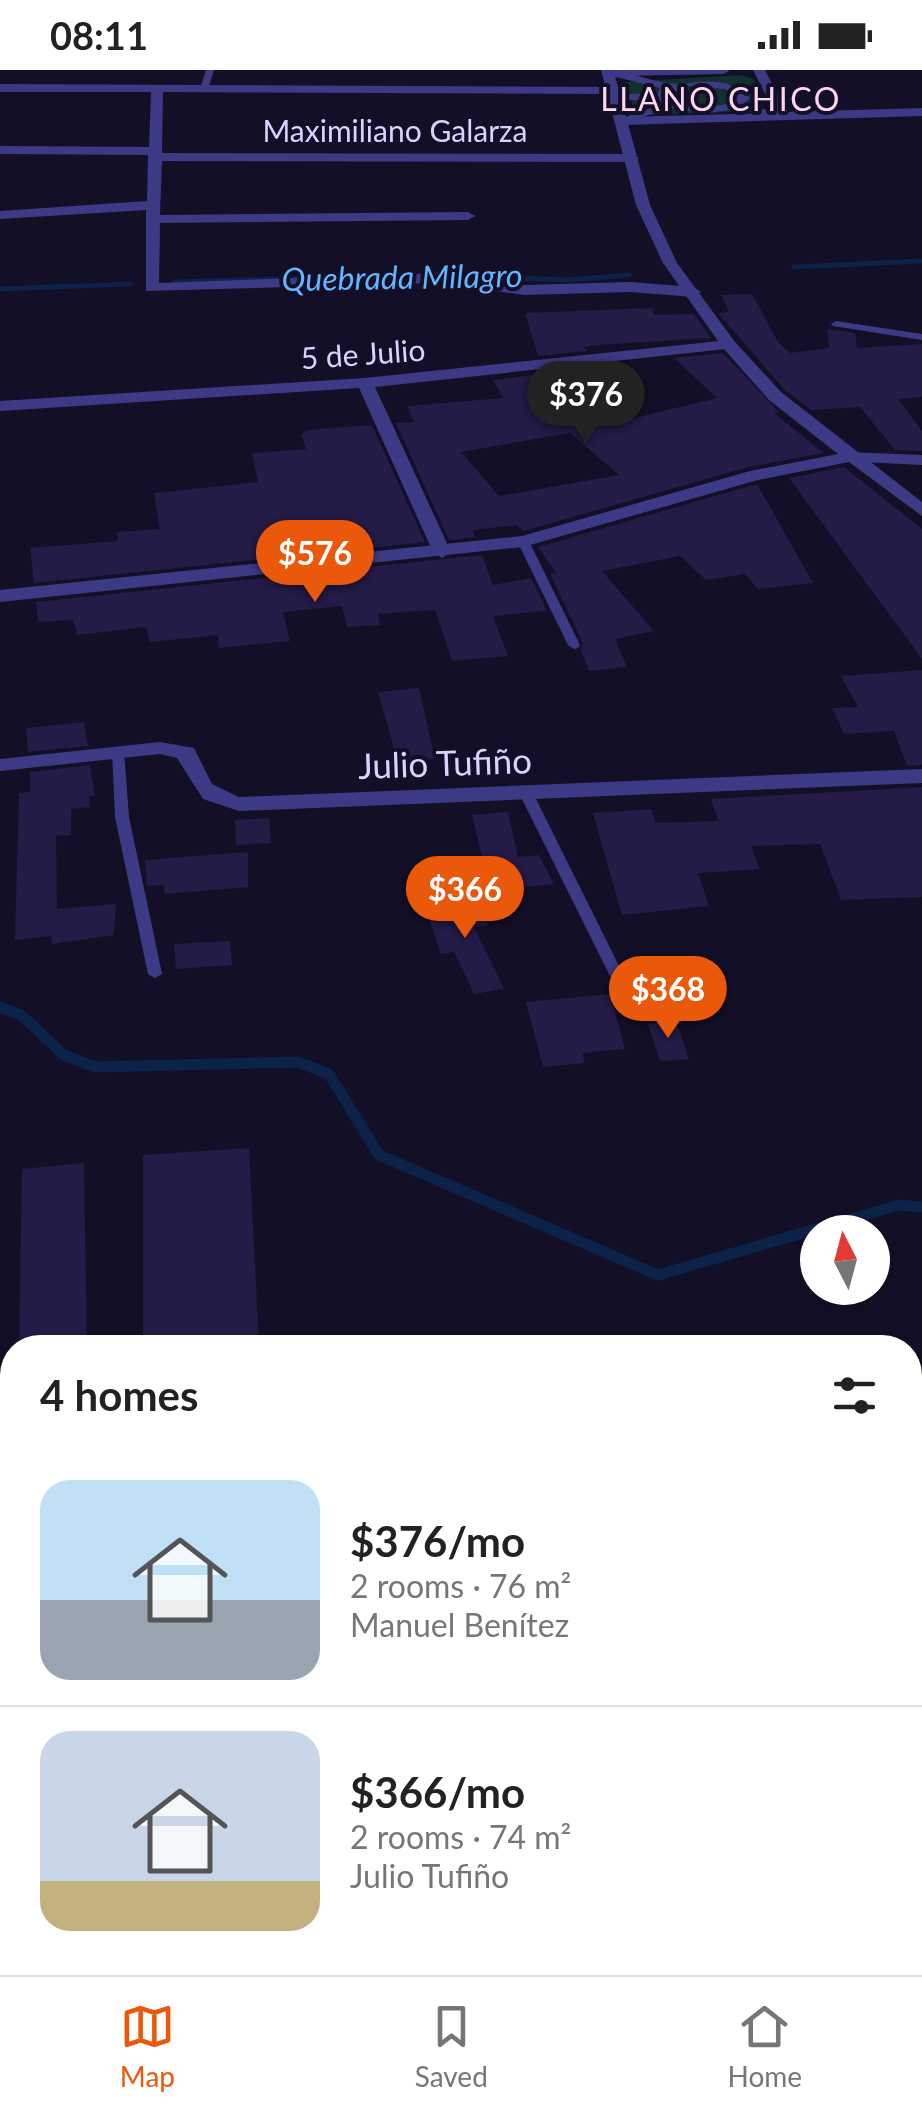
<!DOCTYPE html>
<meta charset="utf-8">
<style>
:root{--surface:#fff;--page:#f2f2f2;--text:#222;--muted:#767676;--line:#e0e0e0;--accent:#ea580c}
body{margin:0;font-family:Lato,sans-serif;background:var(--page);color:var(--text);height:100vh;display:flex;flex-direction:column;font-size:38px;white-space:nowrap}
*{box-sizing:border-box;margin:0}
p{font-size:32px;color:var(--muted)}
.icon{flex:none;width:55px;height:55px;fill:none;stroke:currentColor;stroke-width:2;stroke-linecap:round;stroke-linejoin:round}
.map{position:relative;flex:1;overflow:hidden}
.sheet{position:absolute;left:0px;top:1265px;width:922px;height:640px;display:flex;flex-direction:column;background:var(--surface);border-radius:40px 40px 0 0;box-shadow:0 5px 15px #0003}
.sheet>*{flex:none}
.needle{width:65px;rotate:354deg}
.controls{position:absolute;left:800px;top:1145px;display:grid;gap:20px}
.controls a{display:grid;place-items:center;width:90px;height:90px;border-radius:50%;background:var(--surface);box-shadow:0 5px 15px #0003;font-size:50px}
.price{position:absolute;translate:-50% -85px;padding:0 22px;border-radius:35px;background:var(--accent);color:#fff;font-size:32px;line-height:65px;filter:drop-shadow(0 2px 5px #0008)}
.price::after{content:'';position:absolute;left:50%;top:60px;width:30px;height:22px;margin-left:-15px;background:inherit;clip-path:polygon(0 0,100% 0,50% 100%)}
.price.current{background:#222;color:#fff}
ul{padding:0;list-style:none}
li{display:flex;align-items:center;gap:30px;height:250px;padding:0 40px}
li+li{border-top:2px solid var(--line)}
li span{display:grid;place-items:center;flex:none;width:280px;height:200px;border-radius:30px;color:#555}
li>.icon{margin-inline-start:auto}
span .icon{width:120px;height:120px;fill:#fffc;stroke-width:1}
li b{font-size:42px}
h2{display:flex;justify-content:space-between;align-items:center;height:120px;padding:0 40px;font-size:42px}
.status{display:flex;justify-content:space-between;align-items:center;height:70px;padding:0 50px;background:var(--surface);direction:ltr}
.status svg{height:28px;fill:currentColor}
.dock{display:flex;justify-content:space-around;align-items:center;height:140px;border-top:2px solid var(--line);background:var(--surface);font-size:28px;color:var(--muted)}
.dock a{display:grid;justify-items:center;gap:5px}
.dock .current{color:var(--accent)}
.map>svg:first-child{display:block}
.green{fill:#12302f}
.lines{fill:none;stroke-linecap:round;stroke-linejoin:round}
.stream-far1{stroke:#0c2248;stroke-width:5}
.stream{stroke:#0c2248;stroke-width:11}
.building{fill:#241b47;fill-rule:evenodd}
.service{fill:#3d3a85;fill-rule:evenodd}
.pedestrian{fill:#3d3a85;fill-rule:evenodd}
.minor{fill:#3d3a85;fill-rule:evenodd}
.tertiary{fill:#3d3a85;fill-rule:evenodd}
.labels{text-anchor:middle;stroke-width:8;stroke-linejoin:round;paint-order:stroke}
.far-street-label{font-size:30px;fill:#d9d4ff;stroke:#130f26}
.far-quarter-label{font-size:32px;letter-spacing:2.5px;fill:#ffd6f0;stroke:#130f26}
.far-water-label{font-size:32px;font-style:italic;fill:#62b6ff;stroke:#130f26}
.street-label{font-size:35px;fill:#d9d4ff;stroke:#130f26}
</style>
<div class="status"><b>08:11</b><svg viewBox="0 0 49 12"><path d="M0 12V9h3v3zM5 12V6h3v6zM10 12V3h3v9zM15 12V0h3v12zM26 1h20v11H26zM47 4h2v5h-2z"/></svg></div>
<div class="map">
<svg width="922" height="1905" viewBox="0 0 922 1905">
<rect width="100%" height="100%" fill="#130f26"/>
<path class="green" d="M741,5L753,9L763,36L753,41L651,45L635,41L624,12Z"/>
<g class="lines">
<path class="stream-far1" d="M794,197L922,191
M441,205L568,210L629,205
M175,212L379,206
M0,219L130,214"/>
<path class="stream" d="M0,937L21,945L64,985L95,997L298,992L329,1004L379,1085L658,1205L899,1135L922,1137"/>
</g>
<path class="building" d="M752,224L778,272L790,283L829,278L827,259L855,263L857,278L922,274V327L898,329L922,361V381L895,380L860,337L811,340L784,319L718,243L729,242L721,225Z
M652,238L654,245L694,244L711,268L598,275L584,277L587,281L538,286L525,243Z
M723,283L779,342L774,343L824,383L749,397L524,461L516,455L473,460L475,467L449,470L396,353L414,352L407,336L503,328L493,310L598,297L634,348L717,328L674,288ZM570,363L619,405L499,426L461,382Z
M372,355L425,472L34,513L30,478L118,471L117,462L160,459L154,423L258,412L252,383L306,379L301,364L308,360Z
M844,397L922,459V589L789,408Z
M757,414L813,513L758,519L745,504L706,510L680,486L602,501L654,561L615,569L627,597L589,601L581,580L583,573L550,504L556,503L538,477Z
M482,485L493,515L531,508L547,541L493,546L508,586L452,591L435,540L378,544L380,555L347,557L342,536L283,542L290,571L219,578L218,565L150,572L146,557L77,565L73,550L38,552L36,532Z
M922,600V695L907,696L894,661L844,664L832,638L858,637L841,606Z
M419,618L435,689L398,692L378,622Z
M84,652L88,676L28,682L26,658Z
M90,695L95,726H89L90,737L71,739V765L56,766L57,839L116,834L114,865L52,874L51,866L15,870L19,723L30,722V702Z
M922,717V827L841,830L820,774L751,776L760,799L698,803L709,836L622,845L593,743L651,739L656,753L718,751L711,729Z
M508,742L518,787L539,785L554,814L490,820L472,745Z
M269,748L271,773L236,775L235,750Z
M248,782V817L165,824L164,815L147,816L145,790Z
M479,828L488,855L474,857L504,919L474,924L454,882L441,884L424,834Z
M230,871L232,895L176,899L174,874Z
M610,924L625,979L582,983L585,993L543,997L526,932Z
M676,951L689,989L660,991L648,954Z
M249,1078L259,1274L143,1278V1085Z
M84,1093L87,1278H19L22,1099Z"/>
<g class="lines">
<path class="service" d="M206,0H214L208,19L204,21L200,19Z
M836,251L922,264V270L833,256L831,254Z
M523,468L529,471L580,575L578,578L574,579L568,575L517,471Z
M118,677L124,681L129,747L162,904L155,908L148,904L115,747L112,681Z
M526,719L533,723L633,924L631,927H621L619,924L519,723Z"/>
<path class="pedestrian" d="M604,0C626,0 646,10 667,13C700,17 718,0 750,28L744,34L789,46L783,49L735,39L703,44L674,38L619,53V49L664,34L656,30H614L610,25L658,23L660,18L604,4ZM687,16L725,19L737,28L723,35L703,37L672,29L677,26L670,21H682Z"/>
<path class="minor" d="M753,0H765L787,42L922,38V46L623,55L616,51L623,47L775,43Z
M0,14L616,17L612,24L163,22L162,83L632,84L639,88L632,92L162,91L160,145L468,142L475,146L468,150L160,153L159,213L438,203L525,215L631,212L693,217L701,222L693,227L631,222L525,225L438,213L146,221V140L0,149V141L147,131L148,85L0,84V76L149,77L151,22H0Z
M729,270L735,272V278L375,317L451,482L442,488L433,482L359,318L0,341V331L365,308Z
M849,382L922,385V395L843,391V383Z
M160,672L194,678L212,714L239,727L922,699V713L239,741L203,729L177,688L160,684L0,701V689Z
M922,1631V1664L910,1668V1636Z
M12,1793V1826L0,1829V1795Z
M544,1892H583L577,1905H538Z"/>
<path class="tertiary" d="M601,0H730L724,4L615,6L650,135L677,193L735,272L781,322L922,432V446L849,392L758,410L523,477L0,532V520L522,466L750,401L838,384L769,330L723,278L663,193L636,135Z"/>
</g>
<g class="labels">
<g class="far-street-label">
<text x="395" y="72">Maximiliano Galarza</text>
<text transform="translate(363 285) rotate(-4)" y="10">5 de Julio</text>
</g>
<g class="far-quarter-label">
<text x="721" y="41">LLANO CHICO</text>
</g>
<g class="far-water-label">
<text transform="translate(402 208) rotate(-1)" y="11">Quebrada Milagro</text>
</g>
<g class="street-label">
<text transform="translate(445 694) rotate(-2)" y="12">Julio Tufiño</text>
</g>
</g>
</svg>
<div class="controls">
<a><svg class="needle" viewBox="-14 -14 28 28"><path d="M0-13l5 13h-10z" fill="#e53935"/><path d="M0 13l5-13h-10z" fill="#767676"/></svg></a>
</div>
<b class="price current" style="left:586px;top:376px">$376</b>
<b class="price" style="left:315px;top:535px">$576</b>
<b class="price" style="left:465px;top:871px">$366</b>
<b class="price" style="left:668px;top:971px">$368</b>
<section class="sheet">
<h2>4 homes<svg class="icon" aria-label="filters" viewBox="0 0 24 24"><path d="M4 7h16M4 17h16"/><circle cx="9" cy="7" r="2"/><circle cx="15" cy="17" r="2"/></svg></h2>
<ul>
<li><span style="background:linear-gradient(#bfe0f5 60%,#9aa5b1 0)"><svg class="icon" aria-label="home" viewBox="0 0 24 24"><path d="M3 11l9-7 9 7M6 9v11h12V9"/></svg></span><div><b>$376/mo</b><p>2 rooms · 76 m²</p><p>Manuel Benítez</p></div></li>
<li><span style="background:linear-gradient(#c9d6e8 75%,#c2b280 0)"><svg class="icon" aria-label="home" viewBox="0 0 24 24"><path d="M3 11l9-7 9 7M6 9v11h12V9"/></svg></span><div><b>$366/mo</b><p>2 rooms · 74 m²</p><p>Julio Tufiño</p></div></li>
</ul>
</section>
</div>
<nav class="dock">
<a class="current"><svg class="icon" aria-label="map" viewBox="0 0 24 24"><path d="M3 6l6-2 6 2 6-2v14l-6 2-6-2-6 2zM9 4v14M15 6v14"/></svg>Map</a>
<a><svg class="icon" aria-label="saved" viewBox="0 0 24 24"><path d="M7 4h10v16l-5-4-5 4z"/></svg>Saved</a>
<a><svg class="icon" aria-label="home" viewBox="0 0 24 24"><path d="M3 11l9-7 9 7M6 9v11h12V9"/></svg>Home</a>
</nav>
